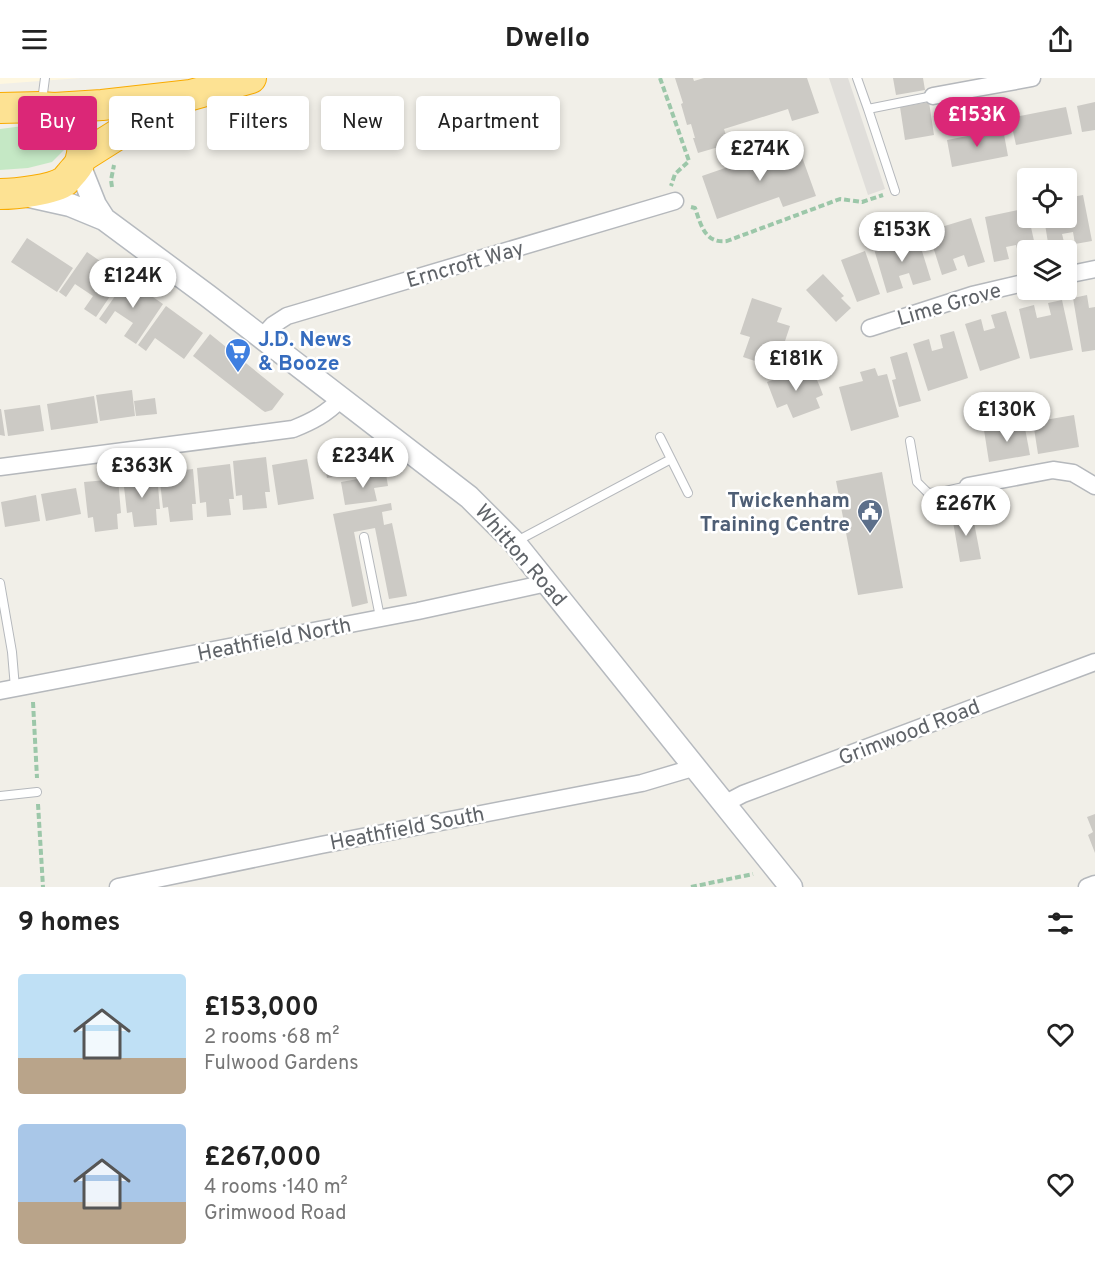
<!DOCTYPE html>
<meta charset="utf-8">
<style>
:root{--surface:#fff;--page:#f6f6f6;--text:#222;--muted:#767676;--accent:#db2777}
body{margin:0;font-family:Overpass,sans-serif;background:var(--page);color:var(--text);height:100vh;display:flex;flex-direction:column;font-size:22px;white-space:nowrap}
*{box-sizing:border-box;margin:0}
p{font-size:20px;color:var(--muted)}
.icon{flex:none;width:33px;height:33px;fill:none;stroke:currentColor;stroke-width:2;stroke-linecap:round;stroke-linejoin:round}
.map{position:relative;height:809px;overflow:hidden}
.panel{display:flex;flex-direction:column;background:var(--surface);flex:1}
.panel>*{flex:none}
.top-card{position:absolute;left:18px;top:18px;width:600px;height:54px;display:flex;gap:12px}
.fabs{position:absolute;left:1017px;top:90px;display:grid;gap:12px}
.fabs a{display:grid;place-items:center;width:60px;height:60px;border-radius:6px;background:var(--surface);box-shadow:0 3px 9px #0003;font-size:30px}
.price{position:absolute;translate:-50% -51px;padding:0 14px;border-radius:21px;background:#fff;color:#222;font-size:20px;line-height:39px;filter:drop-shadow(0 2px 3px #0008)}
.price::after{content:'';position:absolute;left:50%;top:36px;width:18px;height:14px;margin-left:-9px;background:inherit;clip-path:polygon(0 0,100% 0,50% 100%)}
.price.selected{background:var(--accent);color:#fff}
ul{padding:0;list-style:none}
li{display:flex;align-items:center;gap:18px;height:150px;padding:0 18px}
li span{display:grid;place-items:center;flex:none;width:168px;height:120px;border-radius:6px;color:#555}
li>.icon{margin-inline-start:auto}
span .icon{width:72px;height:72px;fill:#fffc;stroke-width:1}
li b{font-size:26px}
h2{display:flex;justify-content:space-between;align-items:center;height:72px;padding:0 18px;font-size:26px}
.chip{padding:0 21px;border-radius:6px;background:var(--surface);box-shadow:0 3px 9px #0003;font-size:21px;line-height:54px}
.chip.selected{background:var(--accent);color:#fff}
header{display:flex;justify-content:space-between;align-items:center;height:78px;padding:0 18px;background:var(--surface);font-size:27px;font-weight:700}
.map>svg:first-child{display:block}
.commercial{fill:#fef7e0}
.industrial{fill:#e0deda}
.green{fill:#c5e8c5}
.building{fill:#cccac5}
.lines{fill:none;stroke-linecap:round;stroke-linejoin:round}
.lane-casing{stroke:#b5b8bc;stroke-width:10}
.street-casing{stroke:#b5b8bc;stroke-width:19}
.secondary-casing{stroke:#b6babf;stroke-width:25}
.highway-casing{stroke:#f9ab00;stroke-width:32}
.path{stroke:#9cc7a9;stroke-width:4;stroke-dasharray:6 3;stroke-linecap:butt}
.lane{stroke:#fff;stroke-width:8}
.street{stroke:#fff;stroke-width:16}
.secondary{stroke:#fff;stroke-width:22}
.highway{stroke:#fde293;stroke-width:30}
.labels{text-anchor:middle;stroke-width:5;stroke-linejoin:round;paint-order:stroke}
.street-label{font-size:21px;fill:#5f6368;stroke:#fff}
.shop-label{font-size:21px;font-weight:bold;fill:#366cbe;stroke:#fff;text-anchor:start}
.service-label{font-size:21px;font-weight:bold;fill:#4e5e75;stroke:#fff;text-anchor:end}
</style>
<header><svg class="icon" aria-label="menu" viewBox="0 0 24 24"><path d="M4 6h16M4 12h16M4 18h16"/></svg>Dwello<svg class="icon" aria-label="share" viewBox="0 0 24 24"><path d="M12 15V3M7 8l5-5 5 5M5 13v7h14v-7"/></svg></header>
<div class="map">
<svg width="1095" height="809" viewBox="0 0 1095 809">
<rect width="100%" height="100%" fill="#f1efe8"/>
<path class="commercial" d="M0,0H81L0,6Z"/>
<path class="industrial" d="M829,0H848L885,111L868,117Z"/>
<path class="green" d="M31,47L53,48L64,58L65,71L52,84L28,90L0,92V51Z"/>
<path class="building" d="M675,0H693L694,3L704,0H807L819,35L792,43L788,31L724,51L729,66L698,75L693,60H695L691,46L687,47L681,26L683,25Z
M893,0H923L925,12L896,17Z
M929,24L934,57L905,62L900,29Z
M1095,24V52L1082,54L1077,28Z
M1066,29L1072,56L1016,67L1010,40Z
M1003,51L1008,78L952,89L947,62Z
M797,65L816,118L783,129L779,119L717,141L702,98Z
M1083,117L1092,163L1075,166L1073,154L1062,156L1065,168L1049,171L1044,140H1066V120Z
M1027,130L1028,140H1029L1036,172H1028V178L1019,179L1016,167L1006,169L1009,181L994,184L985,139Z
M971,140L985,184L968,189L964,177L953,181L957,192L942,197L928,153Z
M917,157L931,202L913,207L909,195L899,198L903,210L887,215L874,171Z
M27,160L73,190L57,214L11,184Z
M865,173L880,216L857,224L841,182Z
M87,174L123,199L96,239L84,231L93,218L75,206L66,219L59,214Z
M823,196L844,218L841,220L851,230L836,244L806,212Z
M127,201L163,226L136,266L124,258L133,245L115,233L106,246L99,241Z
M1087,217L1089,230L1095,229V272L1082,274L1073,220Z
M752,220L782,230L777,244L790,248L776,290L743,279L750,259L740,256Z
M1062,222L1073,272L1030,281L1019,231L1034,227L1037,240L1051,237L1048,225Z
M166,228L203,255L184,281L155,260L146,273L138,267Z
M1006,233L1020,280L980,293L965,246L981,241L984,253L995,250L991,237Z
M954,253L968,300L928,313L913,266L929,261L932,273L943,270L940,257Z
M210,256L284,316L272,332L265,334L262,332L193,278Z
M907,274L921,323L899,329L892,302L896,301L890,279Z
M804,290L807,298L814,295L820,309L823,317L816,320L820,330L793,340L787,326L777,330L767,304Z
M875,290L878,298L887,296L899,339L851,353L839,309L863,303L860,294Z
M132,312L135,338L100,343L96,317Z
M94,318L98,345L51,352L47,326Z
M155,320L157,336L136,338L134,323Z
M40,327L44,353L8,358L4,332Z
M0,331H1L5,358L0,357Z
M1074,337L1079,369L1038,376L1033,344Z
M1024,345L1030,377L989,384L984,352Z
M343,369L347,371H351L361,376V378L370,384H373L375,388L380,391L327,400L325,388L321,389L319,375L339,372Z
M266,379L270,414H265L267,430L243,432L242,417L236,418L233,383Z
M307,381L314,421L278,427L272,387Z
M230,386L234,421H229L231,437L207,439L206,424L200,425L197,390Z
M193,391L196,426H192L193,442L170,444L168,429L163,430L159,395Z
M882,394L903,510L858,517L836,403Z
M157,396L160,431H156L157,447L134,449L132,434L127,435L123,400Z
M386,396L388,408L374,410L377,423L345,427L341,404Z
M118,401L121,435L117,436L118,451L95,454L93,439L88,440L84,404Z
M76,410L81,436L46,443L41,416Z
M36,417L40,443L5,449L1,424Z
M391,425L392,432L382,434L384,447L392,445L407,518L389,521L375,450L354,454L368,525L352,529L333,436Z
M972,434L981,481L960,484L952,438Z
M1095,736V775L1088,757L1093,754L1087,739Z"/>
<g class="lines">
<defs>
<path id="lane" d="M857,0L868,31L933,18
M42,23L45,0
M868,31L895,113
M660,359L688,415
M910,363L917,404L928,415L941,414L968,408
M364,459L380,539
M515,464L671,381
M0,505L12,574L15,610
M0,718L37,714"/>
<path id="street" d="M933,18L1032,0
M1066,197L1095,191
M870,250L972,217L1028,204
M262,259L273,247L287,238L675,123
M0,389L293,351C313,343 326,336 341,321
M968,408L1053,392L1073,395L1095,408
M0,613L418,533L547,505
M724,726L743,716L1095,584
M118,809L321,767L642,705L696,689
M1087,809L1095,806"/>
<path id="secondary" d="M79,87L95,127L104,141
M25,117L70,127L104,141L208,218L469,419L514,464L791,809"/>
<path id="highway" d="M0,30L41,29L54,30L102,27L191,17L251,0
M82,79L120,55L175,25
M0,116C15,116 53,112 65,103C67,101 69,98 71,96C75,91 80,87 81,80C87,61 70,39 54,30"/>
</defs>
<use href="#lane" class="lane-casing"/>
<use href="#street" class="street-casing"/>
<use href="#secondary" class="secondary-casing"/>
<use href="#highway" class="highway-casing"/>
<path class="path" d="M660,0L689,83L675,96L671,108
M112,109L111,102L114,87
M691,129L695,130C701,147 705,166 727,163L840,121L862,124L883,117
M33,624L37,700
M38,726L43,809
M691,809L753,796"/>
<use href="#lane" class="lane"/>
<use href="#street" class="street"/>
<use href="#secondary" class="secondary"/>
<use href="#highway" class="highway"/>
</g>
<defs>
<symbol id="supermarket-pin" viewBox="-11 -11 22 30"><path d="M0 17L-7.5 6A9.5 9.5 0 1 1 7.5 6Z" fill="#3f7fe0" stroke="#fff"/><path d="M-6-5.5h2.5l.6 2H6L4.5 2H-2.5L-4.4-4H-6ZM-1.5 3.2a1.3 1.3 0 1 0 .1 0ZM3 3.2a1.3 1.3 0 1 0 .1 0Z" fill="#fff"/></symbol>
<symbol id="civic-pin" viewBox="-11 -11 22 30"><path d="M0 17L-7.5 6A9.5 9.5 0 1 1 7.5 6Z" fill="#5c6f8a" stroke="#fff"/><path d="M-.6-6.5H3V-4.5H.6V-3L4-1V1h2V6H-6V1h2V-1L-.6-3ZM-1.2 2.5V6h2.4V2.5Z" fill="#fff"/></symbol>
</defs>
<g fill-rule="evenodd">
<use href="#supermarket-pin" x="223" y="258" width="30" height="40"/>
<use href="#civic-pin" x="855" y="419" width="30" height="40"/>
</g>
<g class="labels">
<g class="street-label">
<text transform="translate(465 186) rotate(-16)" y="7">Erncroft Way</text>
<text transform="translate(949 226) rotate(-16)" y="7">Lime Grove</text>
<text transform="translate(521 477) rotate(49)" y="7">Whitton Road</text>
<text transform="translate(274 561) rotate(-11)" y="7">Heathfield North</text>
<text transform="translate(909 654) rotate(-21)" y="7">Grimwood Road</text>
<text transform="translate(407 750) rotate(-11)" y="7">Heathfield South</text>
</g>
<g class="shop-label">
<text x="258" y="268">J.D. News<tspan x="258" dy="24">&amp; Booze</tspan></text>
</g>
<g class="service-label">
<text x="850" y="429">Twickenham<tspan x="850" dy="24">Training Centre</tspan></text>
</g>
</g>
</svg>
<div class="fabs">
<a><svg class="icon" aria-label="locate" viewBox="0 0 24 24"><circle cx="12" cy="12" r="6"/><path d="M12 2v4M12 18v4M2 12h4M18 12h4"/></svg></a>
<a><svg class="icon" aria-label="layers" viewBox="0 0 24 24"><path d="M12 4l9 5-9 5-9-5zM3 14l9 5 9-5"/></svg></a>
</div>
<b class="price selected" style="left:977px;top:70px">£153K</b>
<b class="price" style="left:760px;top:104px">£274K</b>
<b class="price" style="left:902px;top:185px">£153K</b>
<b class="price" style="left:133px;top:231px">£124K</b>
<b class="price" style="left:796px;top:314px">£181K</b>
<b class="price" style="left:1007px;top:365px">£130K</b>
<b class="price" style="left:363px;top:411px">£234K</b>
<b class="price" style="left:142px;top:421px">£363K</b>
<b class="price" style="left:966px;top:459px">£267K</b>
<div class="top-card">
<a class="chip selected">Buy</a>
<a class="chip">Rent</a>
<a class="chip">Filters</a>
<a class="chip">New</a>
<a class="chip">Apartment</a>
</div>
</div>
<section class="panel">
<h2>9 homes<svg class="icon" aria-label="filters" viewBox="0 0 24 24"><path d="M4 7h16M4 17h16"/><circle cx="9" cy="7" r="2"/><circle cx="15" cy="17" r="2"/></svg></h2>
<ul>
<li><span style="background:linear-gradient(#bfe0f5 70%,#b9a48a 0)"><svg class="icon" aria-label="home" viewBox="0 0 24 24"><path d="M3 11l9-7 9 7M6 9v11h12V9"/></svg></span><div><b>£153,000</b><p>2 rooms · 68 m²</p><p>Fulwood Gardens</p></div><svg class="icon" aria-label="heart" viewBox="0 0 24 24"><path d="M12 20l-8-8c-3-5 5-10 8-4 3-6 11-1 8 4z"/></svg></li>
<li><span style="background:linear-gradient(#a9c7e8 65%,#b9a48a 0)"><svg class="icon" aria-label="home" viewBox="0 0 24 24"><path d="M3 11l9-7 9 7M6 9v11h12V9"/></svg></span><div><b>£267,000</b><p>4 rooms · 140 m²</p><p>Grimwood Road</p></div><svg class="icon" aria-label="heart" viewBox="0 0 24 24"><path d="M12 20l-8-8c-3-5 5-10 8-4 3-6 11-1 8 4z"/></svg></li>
</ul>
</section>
